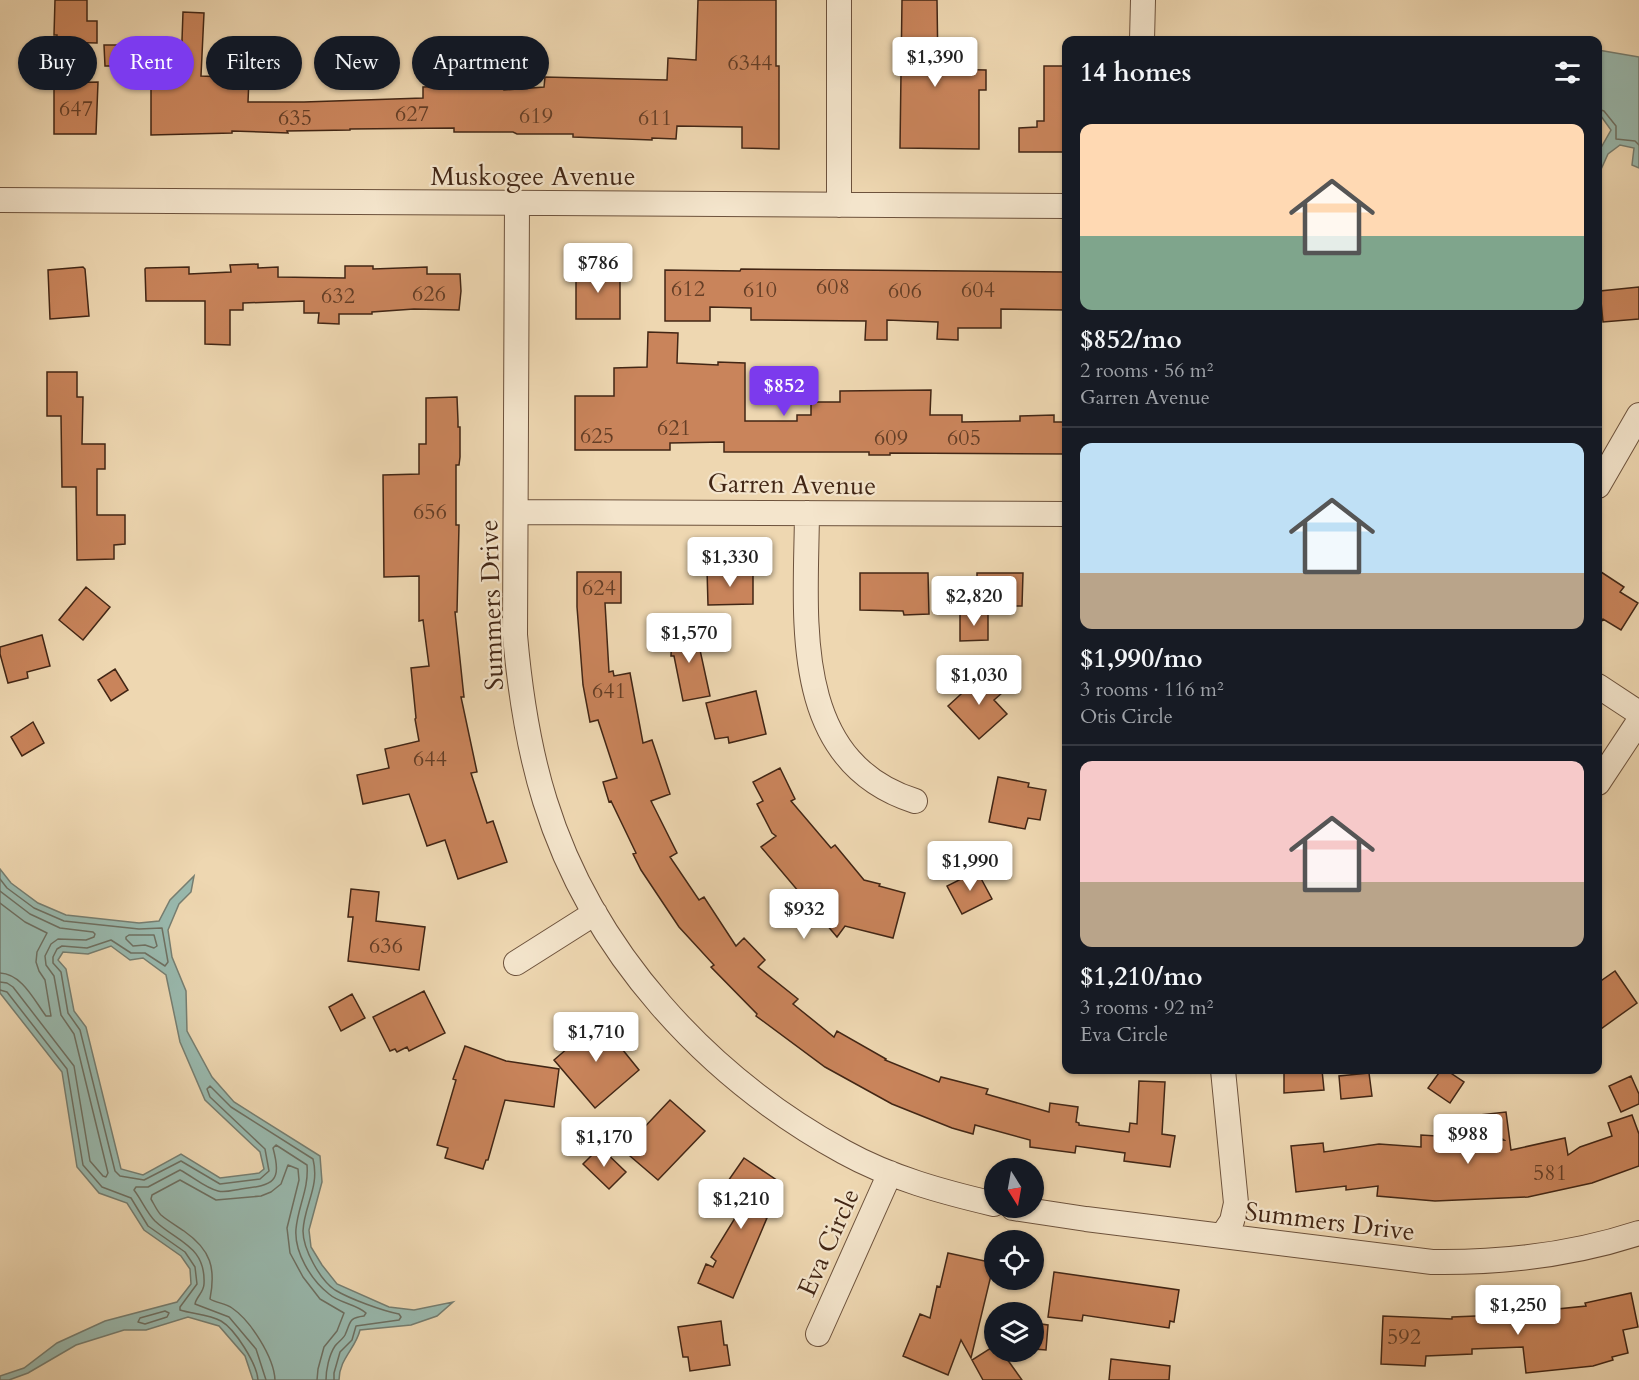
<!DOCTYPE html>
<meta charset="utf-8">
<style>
:root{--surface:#171b24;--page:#242831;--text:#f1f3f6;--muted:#9ea1a6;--line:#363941;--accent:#7c3aed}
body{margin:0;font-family:Cardo,serif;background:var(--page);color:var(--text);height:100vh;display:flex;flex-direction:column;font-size:22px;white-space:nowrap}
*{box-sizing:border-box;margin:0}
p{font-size:20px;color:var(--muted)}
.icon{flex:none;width:33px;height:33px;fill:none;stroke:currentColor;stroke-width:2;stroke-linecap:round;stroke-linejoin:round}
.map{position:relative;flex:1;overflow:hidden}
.side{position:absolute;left:1062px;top:36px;width:540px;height:1038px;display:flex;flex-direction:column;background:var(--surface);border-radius:12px;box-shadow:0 2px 4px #0004}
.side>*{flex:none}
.top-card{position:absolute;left:18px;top:36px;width:570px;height:54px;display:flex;gap:12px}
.needle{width:39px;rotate:169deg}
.tools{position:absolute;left:984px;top:1158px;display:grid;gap:12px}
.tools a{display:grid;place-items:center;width:60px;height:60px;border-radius:50%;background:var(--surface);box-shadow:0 2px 4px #0004;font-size:30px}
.price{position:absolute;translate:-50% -51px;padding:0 14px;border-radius:6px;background:#fff;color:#222;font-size:20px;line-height:39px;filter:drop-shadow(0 2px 3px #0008)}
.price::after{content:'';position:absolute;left:50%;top:36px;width:18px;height:14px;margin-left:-9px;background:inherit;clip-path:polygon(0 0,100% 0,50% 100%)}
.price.on{background:var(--accent);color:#fff}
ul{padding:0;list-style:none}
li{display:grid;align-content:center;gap:12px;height:318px;padding:0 18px}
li+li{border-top:2px solid var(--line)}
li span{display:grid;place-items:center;height:186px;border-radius:12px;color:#555}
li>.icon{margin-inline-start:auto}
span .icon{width:108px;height:108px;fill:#fffc;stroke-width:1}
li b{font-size:26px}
h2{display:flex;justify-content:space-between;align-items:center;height:72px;padding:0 18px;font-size:26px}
.tag{padding:0 21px;border-radius:27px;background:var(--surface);box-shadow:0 2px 4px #0004;font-size:21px;line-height:54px}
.tag.on{background:var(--accent);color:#fff}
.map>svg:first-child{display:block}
.water{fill:#99b9ae;stroke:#767e71;stroke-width:1.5;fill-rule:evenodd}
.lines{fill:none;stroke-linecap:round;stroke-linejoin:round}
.shore{stroke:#6e7062;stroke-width:1.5}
.building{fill:#c9845b;stroke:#422615;stroke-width:1.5}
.street-casing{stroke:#6d523c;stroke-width:26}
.street{stroke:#f4e5cc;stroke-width:24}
.labels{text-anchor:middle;stroke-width:4.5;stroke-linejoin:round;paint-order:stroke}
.number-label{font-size:22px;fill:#643e26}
.street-label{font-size:26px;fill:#422615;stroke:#f4e5cc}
</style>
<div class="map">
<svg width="1639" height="1380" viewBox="0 0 1639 1380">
<rect width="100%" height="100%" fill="#eed7b1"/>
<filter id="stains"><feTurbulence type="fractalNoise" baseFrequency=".00333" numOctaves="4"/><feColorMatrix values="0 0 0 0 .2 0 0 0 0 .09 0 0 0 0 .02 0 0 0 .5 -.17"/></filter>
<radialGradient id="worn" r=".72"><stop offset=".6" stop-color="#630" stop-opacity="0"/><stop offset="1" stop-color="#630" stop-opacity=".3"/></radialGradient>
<path class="water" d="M1598,50L1639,57V168L1632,165L1634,148L1620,145L1608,154L1598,176V153L1611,130L1598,112Z
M0,869L11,883L38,903L66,915L139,923L159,921L170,900L194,876L191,892L179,904L168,930L172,957L186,991L187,1031L212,1077L234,1102L320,1156L322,1182L309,1230L311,1247L322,1265L337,1284L389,1307L414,1310L453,1302L437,1316L411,1325L360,1330C356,1348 339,1359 339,1380H253L245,1356L219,1326L188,1317L146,1330H124L76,1345L28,1373L9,1380H0V1376L24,1368L57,1343L105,1321L177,1302L191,1284L190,1269L181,1256L144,1230L127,1203L99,1193L77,1167L62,1072L0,993ZM111,946L130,960L143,958L166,975L180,1042L205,1100L260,1152L264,1169L259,1173L220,1178L181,1154L143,1175L121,1169L86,1027L74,1011L66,969L58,960L63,952L88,954Z"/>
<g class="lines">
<path class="shore" d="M1598,109L1604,111L1616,126V139L1635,141L1639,145
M0,879L7,888L34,908L64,921L139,929L162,928L168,962L165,966L145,953H131L111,940L87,948L62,946L57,949L53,957V963L61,972L68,1013L80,1030L115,1171L120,1176L144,1180L181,1161L220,1184L260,1179L269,1171L265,1149L210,1097L207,1089L210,1086L231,1107L313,1159C320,1187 304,1205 303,1231C303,1249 320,1280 335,1290C350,1299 383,1311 399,1314L401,1317L399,1320L356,1326L352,1340L340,1352L334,1373V1380
M0,891L30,914L60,928L93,932L95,934L94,937L86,940L58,939L51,944L45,956L46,965L54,976L61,1015L74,1034L108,1173L106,1177L103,1176L90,1161L74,1066L13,987L7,983L0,982
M0,903L25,922L47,933L37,952L36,962L39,971L45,980L51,1016H46C34,1000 22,974 0,973
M129,935H154L157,946L154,948L145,945L133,946L126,939V937Z
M0,990L7,992L67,1069L83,1165L102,1187L131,1198L148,1226L185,1252L195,1267L197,1284L180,1307V1310C192,1314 209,1314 221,1321C235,1329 257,1364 258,1380
M165,1311L169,1313L167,1317L145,1324L138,1322L140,1318Z
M266,1380L256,1349L229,1317L195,1304C196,1297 204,1292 204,1284C206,1246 177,1242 155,1221C147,1213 141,1199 134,1190L136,1187H148L180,1170C192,1176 205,1188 218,1191C225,1193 234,1190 241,1189C274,1185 282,1182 273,1148L276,1145L307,1165C309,1189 298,1206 296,1229C294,1252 311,1280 329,1294C339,1303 356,1304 366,1313L364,1316C348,1318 351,1322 345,1335C343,1339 338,1342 335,1346C329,1355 326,1370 326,1380
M275,1380C274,1357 250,1320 232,1308C225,1303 216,1303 210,1299C216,1268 211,1250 184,1231C177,1226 168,1221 161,1215C157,1211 154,1204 151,1199L152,1195L180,1180L216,1200L261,1196L271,1192L281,1184L288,1165L298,1169L299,1180L287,1228L290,1253L303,1277L320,1299L344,1313L337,1331L324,1347L318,1369L317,1380"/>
</g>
<path class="building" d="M55,0H87V21H97V43L57,42V35H54Z
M698,0H776V66H779V149L742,148V127L677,126L676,139L652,138V140L573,137V134H517L513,132H454V128L350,129V130L287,131L288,133L232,131V133L151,135V68H181L183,12L204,13L201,76L249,78L248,102H304L423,98V87L482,85L484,38L505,39L504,90L544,87L545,77L667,80L668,58L696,60Z
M902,0H937L938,69L986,70V90H979V149L900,148Z
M104,45H140V66H105Z
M1044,66H1066V152H1019V128L1037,127V121H1044Z
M98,82L96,134H54V83Z
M258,264V268L278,267V277L345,278V266H373V269L427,267V274H460L461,291L459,310L414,309L372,312V314H339V324L318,323L319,313H304V301L243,303V310H230V345L205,344V301H146L145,269L146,268L189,267V274L231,272L230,265Z
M83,267L85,269L89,316L50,319L48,270Z
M576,267H595L596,270H620V319H576Z
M741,269L1066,272V310L1001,309V328H958V340L937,339L938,322L887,320V340H865L866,321L751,320V308L710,307V321H665V270L740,271Z
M1639,287V319L1603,322L1600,291Z
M648,332L678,333L677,363L718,365V362L745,363V421H797V415H811V402H840V391L931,390L930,415H962V422L1020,421V416L1054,415V422H1065V454L890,453V455H869V452H724V442L670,443V450H575V396H614V368L647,367Z
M47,372H77V397H83L82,444H105V469H97V515H125V544L114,545V559L77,560L76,487H62L61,416H47Z
M457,397L458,421V427H460V457L459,465H456V525H459L457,612H455L463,688L464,697H461L477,772L471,773L487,823L493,821L507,862L458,879L445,840L427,846L409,794L363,804L357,775L389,768L385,749L419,741L415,719L416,718L411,668L429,666L423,620L419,621V576L384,577L383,475L419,474V444H426V398Z
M707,569H727V572H753V604L708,605Z
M1598,570L1624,587L1620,592L1638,603L1621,630L1603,619L1598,627Z
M577,572H621V603H605L609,672L613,671L614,676L630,673L643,743L652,740L670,794L651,801L677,853L670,857L699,900L704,897L736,946L744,938L765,960L758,967L798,999L793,1004L834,1037L837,1031L886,1059L885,1060L939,1082L941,1077L988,1089L986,1094L1049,1112L1050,1103L1078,1107L1076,1122L1079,1123V1125L1129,1132L1130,1123L1137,1124L1139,1081L1165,1082L1162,1134L1175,1136L1170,1167L1124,1161L1125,1153L1076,1146L1075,1153L1030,1147V1140L975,1125L973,1134L952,1128L892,1104L825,1067L756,1016L757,1014L711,967L714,965L679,927L641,870L633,854L636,853L611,801L609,802L603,782L617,778L598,720L590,722L583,685L577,607Z
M860,573H928L929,614L904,615L903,611L860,610Z
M977,573H1023L1022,606H997V611H977Z
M86,587L110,607L83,640L59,620Z
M960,614H988V640L960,641Z
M672,629H700V650L710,696L683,701L674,656H671Z
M42,635L50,666L27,672L28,678L8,683L0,654V647Z
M115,669L128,690L111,701L98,680Z
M984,673L1002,693L994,700L1007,714L979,739L948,706Z
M756,691L766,734L729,743L728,737L715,739L706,703Z
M33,722L44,743L22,756L11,737Z
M780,768L795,799L791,801L831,848L835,845L864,880L880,884L879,886L905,893L893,938L845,926L837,937L761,847L776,836L772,833L757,804L763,801L753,782Z
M998,777L1029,783L1028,787L1046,790L1040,820L1028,818L1025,829L989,822Z
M977,871L992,899L962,914L947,886Z
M351,889L379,892L376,921L425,927L419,970L348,961L353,917H348Z
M1615,971L1637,1003L1598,1031V983Z
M424,991L445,1033L409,1051L407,1047L397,1052L395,1049L390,1051L373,1017Z
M352,994L365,1018L341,1031L329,1007Z
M597,1018L639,1070L595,1108L554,1060L576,1041L573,1038Z
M465,1046L506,1061L559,1069L554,1107L505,1100L488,1160H486L483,1169L445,1158L448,1148L437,1145L456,1080L453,1079Z
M1284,1070H1322L1324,1090L1284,1093Z
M1441,1070H1446L1464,1082L1450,1103L1428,1088Z
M1369,1073L1372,1096L1341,1099L1339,1076Z
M1631,1076L1639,1094V1104L1621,1112L1609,1086Z
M670,1100L705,1131L658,1180L623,1150Z
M1506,1112L1511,1150L1565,1138L1568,1155L1580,1147L1612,1136L1608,1123L1632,1115L1639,1134V1166L1592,1183L1528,1197L1435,1201L1377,1196L1378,1186L1346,1190V1186L1296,1192L1291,1146L1323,1143L1324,1152L1379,1144L1421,1147V1135L1504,1140L1470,1116Z
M600,1147L626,1172L609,1189L583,1164Z
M744,1158L781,1183L760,1216L767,1218L733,1298L698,1283L706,1264L713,1267L716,1261L711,1257L748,1197L726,1184Z
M948,1253L994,1263L971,1358L961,1340L948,1375L903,1356L920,1314L930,1318L937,1286L940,1287Z
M1054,1272L1179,1290L1174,1322L1170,1321L1169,1328L1083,1315L1082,1321L1048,1317Z
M1631,1293L1638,1327L1623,1330L1628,1353L1612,1357L1613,1360L1593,1366L1526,1373L1523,1347L1472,1349V1354L1426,1356L1425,1366L1381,1364L1383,1316L1452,1319V1317L1528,1314V1312L1586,1306L1585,1303Z
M721,1321L724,1345H727L730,1365L690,1371L688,1357H683L678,1327Z
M1034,1323L1048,1325L1046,1350L1034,1349Z
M994,1346V1352H1002L1022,1380H983L972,1360Z
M1111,1359L1170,1366L1169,1380H1109Z"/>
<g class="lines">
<defs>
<path id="street" d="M839,0V205
M1142,40L1143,0
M0,200L1066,206
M517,204L515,635C520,692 528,747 545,801C592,952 707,1077 844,1152C891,1178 943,1192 994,1204
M1598,486L1639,415
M516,512L1066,514
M807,513C806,619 789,761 915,801
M1598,686L1639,713
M1598,783L1639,721
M516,963L595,913
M1013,1208L1086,1219L1432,1262C1502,1263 1572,1255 1639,1233
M1222,1236L1232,1221L1236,1203L1223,1070
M818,1334L890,1173"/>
</defs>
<use href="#street" class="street-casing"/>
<use href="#street" class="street"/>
</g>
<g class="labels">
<g class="number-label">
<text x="750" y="70">6344</text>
<text x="76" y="116">647</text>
<text x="412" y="121">627</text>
<text x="536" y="123">619</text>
<text x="295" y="125">635</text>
<text x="655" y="125">611</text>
<text x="833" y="294">608</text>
<text x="688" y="296">612</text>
<text x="760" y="297">610</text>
<text x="978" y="297">604</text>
<text x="905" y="298">606</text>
<text x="429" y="301">626</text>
<text x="338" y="303">632</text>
<text x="674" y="435">621</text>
<text x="597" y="443">625</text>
<text x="891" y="445">609</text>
<text x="964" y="445">605</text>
<text x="430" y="519">656</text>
<text x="599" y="595">624</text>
<text x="609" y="698">641</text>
<text x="430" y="766">644</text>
<text x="386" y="953">636</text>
<text x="1550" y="1180">581</text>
<text x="1404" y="1344">592</text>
</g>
<g class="street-label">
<text x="533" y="185">Muskogee Avenue</text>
<text transform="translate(792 484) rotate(1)" y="9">Garren Avenue</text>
<text transform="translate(491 605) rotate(-92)" y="9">Summers Drive</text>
<text transform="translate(1330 1221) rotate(7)" y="9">Summers Drive</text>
<text transform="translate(828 1242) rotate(-66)" y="9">Eva Circle</text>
</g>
</g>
<rect width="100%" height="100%" filter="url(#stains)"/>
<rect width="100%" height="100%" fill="url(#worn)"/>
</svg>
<div class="tools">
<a><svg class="needle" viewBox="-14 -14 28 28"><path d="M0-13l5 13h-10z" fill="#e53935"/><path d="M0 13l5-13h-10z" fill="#9ea1a6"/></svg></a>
<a><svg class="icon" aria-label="locate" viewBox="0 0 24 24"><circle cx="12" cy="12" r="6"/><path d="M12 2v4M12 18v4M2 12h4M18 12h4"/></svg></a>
<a><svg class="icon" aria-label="layers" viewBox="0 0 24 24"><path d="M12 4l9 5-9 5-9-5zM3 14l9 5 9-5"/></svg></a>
</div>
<b class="price" style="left:935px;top:88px">$1,390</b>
<b class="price" style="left:598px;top:294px">$786</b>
<b class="price on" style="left:784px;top:417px">$852</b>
<b class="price" style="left:730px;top:588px">$1,330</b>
<b class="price" style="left:974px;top:627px">$2,820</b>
<b class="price" style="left:689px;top:664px">$1,570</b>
<b class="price" style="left:979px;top:706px">$1,030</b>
<b class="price" style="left:970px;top:892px">$1,990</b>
<b class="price" style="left:804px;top:940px">$932</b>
<b class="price" style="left:596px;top:1063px">$1,710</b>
<b class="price" style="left:1468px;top:1165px">$988</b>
<b class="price" style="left:604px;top:1168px">$1,170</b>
<b class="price" style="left:741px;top:1230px">$1,210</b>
<b class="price" style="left:1518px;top:1336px">$1,250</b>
<div class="top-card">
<a class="tag">Buy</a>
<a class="tag on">Rent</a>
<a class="tag">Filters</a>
<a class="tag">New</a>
<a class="tag">Apartment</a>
</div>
<section class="side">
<h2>14 homes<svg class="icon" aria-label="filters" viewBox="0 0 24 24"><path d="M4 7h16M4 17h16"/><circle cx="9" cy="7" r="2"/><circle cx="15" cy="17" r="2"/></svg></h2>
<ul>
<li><span style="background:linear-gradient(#ffd9b3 60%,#7fa58c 0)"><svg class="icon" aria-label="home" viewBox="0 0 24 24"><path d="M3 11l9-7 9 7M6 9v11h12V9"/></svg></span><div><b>$852/mo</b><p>2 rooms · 56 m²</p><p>Garren Avenue</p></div></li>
<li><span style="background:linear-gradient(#bfe0f5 70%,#b9a48a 0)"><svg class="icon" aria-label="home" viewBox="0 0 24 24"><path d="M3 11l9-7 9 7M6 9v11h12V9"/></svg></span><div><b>$1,990/mo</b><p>3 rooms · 116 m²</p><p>Otis Circle</p></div></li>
<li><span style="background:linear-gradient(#f6c9c9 65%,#b9a48a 0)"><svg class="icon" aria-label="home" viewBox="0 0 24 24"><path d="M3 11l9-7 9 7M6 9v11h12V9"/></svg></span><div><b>$1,210/mo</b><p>3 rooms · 92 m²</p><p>Eva Circle</p></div></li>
</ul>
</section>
</div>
